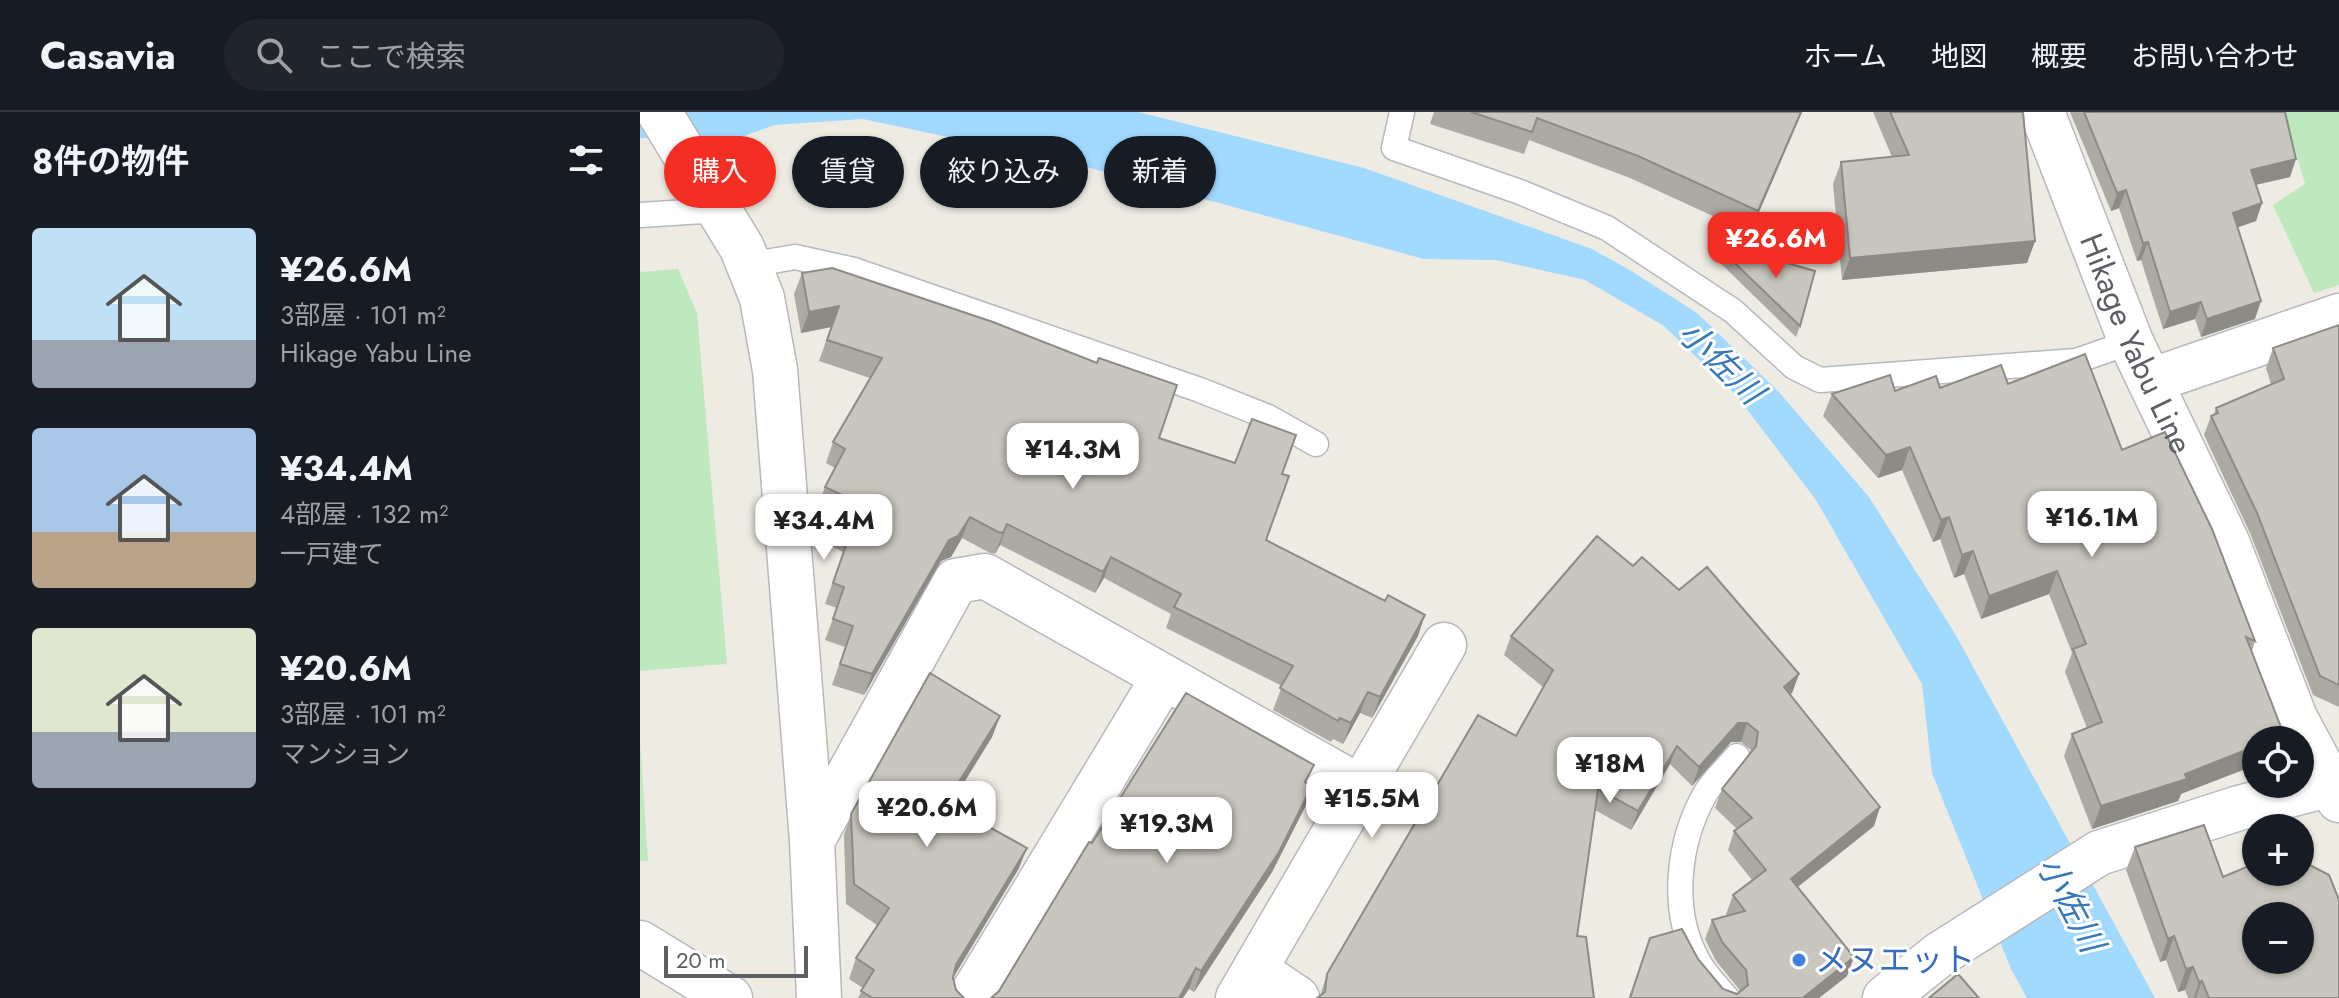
<!DOCTYPE html>
<html lang="ja">
<meta charset="utf-8">
<style>
:root{--surface:#171b24;--page:#20242c;--text:#f1f3f6;--muted:#9ea1a6;--line:#363941;--accent:#f32e24}
body{margin:0;font-family:Jost,"Noto Sans JP",sans-serif;background:var(--page);color:var(--text);height:100vh;display:flex;flex-direction:column;font-size:30px;white-space:nowrap}
*{box-sizing:border-box;margin:0}
p{font-size:26px;color:var(--muted)}
.icon{flex:none;width:44px;height:44px;fill:none;stroke:currentColor;stroke-width:2;stroke-linecap:round;stroke-linejoin:round}
.map{position:relative;flex:1;overflow:hidden}
.panel{display:flex;flex-direction:column;background:var(--surface);width:640px}
.panel>*{flex:none}
.hud{position:absolute;left:24px;top:24px;width:760px;height:72px;display:flex;gap:16px}
.fabs{position:absolute;left:1602px;top:614px;display:grid;gap:16px}
.fabs a{display:grid;place-items:center;width:72px;height:72px;border-radius:50%;background:var(--surface);box-shadow:0 2px 6px #0004;font-size:40px}
.scale{position:absolute;left:24px;bottom:20px;width:144px;box-sizing:border-box;padding-left:8px;border:4px solid #5b5f64;border-top:0;font-size:22px;line-height:28px;white-space:nowrap;color:#5b5f64;-webkit-text-stroke:6px #fff;paint-order:stroke}
.price{position:absolute;translate:-50% -68px;padding:0 18px;border-radius:16px;background:#fff;color:#222;font-size:26px;line-height:52px;filter:drop-shadow(0 2px 4px #0008)}
.price::after{content:'';position:absolute;left:50%;top:48px;width:24px;height:18px;margin-left:-12px;background:inherit;clip-path:polygon(0 0,100% 0,50% 100%)}
.price.selected{background:var(--accent);color:#fff}
ul{padding:0;list-style:none}
li{display:flex;align-items:center;gap:24px;height:200px;padding:0 32px}
li span{display:grid;place-items:center;flex:none;width:224px;height:160px;border-radius:8px;color:#555}
li>.icon{margin-inline-start:auto}
span .icon{width:96px;height:96px;fill:#fffc;stroke-width:1}
li b{font-size:34px}
h2{display:flex;justify-content:space-between;align-items:center;height:96px;padding:0 32px;font-size:34px}
.tag{padding:0 28px;border-radius:36px;background:var(--surface);box-shadow:0 2px 6px #0004;font-size:28px;line-height:72px}
.tag.selected{background:var(--accent);color:#fff}
header{display:flex;align-items:center;gap:48px;box-sizing:border-box;height:112px;padding:0 40px;background:var(--surface);border-bottom:2px solid var(--line)}
header strong{font-size:38px}
nav{display:flex;gap:44px;margin-inline-start:auto;font-size:28px}
.search{width:560px;height:72px;background:var(--page);display:flex;align-items:center;gap:20px;box-sizing:border-box;padding:0 28px;border-radius:44px;color:var(--muted);font-size:30px}
main{display:flex;flex:1;min-height:0}
.map>svg:first-child{display:block}
.green{fill:#bee8bd}
.water{fill:#a2d9ff}
.lines{fill:none;stroke-linecap:round;stroke-linejoin:round}
.lane-casing{stroke:#b5b9be;stroke-width:27}
.street-casing{stroke:#b5b9be;stroke-width:47}
.secondary-casing{stroke:#b6bac0;stroke-width:47}
.lane{stroke:#fff;stroke-width:24}
.street{stroke:#fff;stroke-width:44}
.secondary{stroke:#fff;stroke-width:44}
.wall{fill:#adaaa4}
.shaded-wall{fill:#8d8b86}
.building{fill:#c9c6bf;stroke:#8d8b86;stroke-width:2;fill-rule:evenodd}
.shop-dot{fill:#3f7fe0;stroke:#fff;stroke-width:3}
.labels{text-anchor:middle;stroke-width:6;stroke-linejoin:round;paint-order:stroke}
.street-label{font-size:32px;fill:#5b5f64;stroke:#fff}
.shop-label{font-size:32px;fill:#366cbe;stroke:#fff;text-anchor:start}
.water-label{font-size:34px;font-style:italic;fill:#3979b8;stroke:#fff}
</style>
<header>
<strong>Casavia</strong>
<div class="search"><svg class="icon" aria-label="search" viewBox="0 0 24 24"><circle cx="10" cy="10" r="6"/><path d="M15 15l6 6"/></svg>ここで検索</div>
<nav><a>ホーム</a><a>地図</a><a>概要</a><a>お問い合わせ</a></nav>
</header>
<main>
<section class="panel">
<h2>8件の物件<svg class="icon" aria-label="filters" viewBox="0 0 24 24"><path d="M4 7h16M4 17h16"/><circle cx="9" cy="7" r="2"/><circle cx="15" cy="17" r="2"/></svg></h2>
<ul>
<li><span style="background:linear-gradient(#bfe0f5 70%,#9aa5b1 0)"><svg class="icon" aria-label="home" viewBox="0 0 24 24"><path d="M3 11l9-7 9 7M6 9v11h12V9"/></svg></span><div><b>¥26.6M</b><p>3部屋 · 101 m²</p><p>Hikage Yabu Line</p></div></li>
<li><span style="background:linear-gradient(#a9c7e8 65%,#b9a48a 0)"><svg class="icon" aria-label="home" viewBox="0 0 24 24"><path d="M3 11l9-7 9 7M6 9v11h12V9"/></svg></span><div><b>¥34.4M</b><p>4部屋 · 132 m²</p><p>一戸建て</p></div></li>
<li><span style="background:linear-gradient(#dfe7d0 65%,#9aa5b1 0)"><svg class="icon" aria-label="home" viewBox="0 0 24 24"><path d="M3 11l9-7 9 7M6 9v11h12V9"/></svg></span><div><b>¥20.6M</b><p>3部屋 · 101 m²</p><p>マンション</p></div></li>
</ul>
</section>
<div class="map">
<svg width="1699" height="886" viewBox="0 0 1699 886">
<rect width="100%" height="100%" fill="#eeebe2"/>
<path class="green" d="M1644,0H1699V173L1674,181L1633,93L1665,72Z
M38,157L57,201L87,552L0,559V160Z
M0,628L8,749H0Z"/>
<path class="water" d="M0,0H498L724,56L952,137L988,157L1057,201L1138,279L1229,385L1314,520L1515,886H1387L1371,857L1292,661L1282,572L1176,388L1096,283L1024,214L945,168L856,148L784,147L443,54L223,7L134,13L96,27L0,26Z"/>
<g class="lines">
<defs>
<path id="lane" d="M762,0L754,36L880,80L967,116L1093,199L1154,255L1180,268L1436,249L1491,230
M0,103L79,98
M109,153L155,145L214,158L560,278L628,305L676,332
M1087,886C1077,874 1064,861 1057,847C1030,797 1038,730 1065,682C1073,668 1087,656 1097,644"/>
<path id="street" d="M19,0L102,136L122,186L135,258L172,729L179,886
M1510,269L1699,204
M172,729L316,469L345,464L723,677
M0,831L90,886
M615,858L657,886
M330,886L524,565
M598,886L804,533"/>
<g id="secondary">
<path id="s1" d="M1402,0L1491,230L1587,430L1655,606L1699,688"/>
<path d="M1245,886L1300,842L1459,741L1599,696L1699,670"/>
</g>
</defs>
<use href="#lane" class="lane-casing"/>
<use href="#street" class="street-casing"/>
<use href="#secondary" class="secondary-casing"/>
<use href="#lane" class="lane"/>
<use href="#street" class="street"/>
<use href="#secondary" class="secondary"/>
</g>
<path class="wall" d="M794,0H1162L1110,121L990,66L889,28L884,42L790,12Z
M1233,0H1383L1395,129L1387,151L1202,168L1193,72L1201,50L1252,45Z
M1430,0H1645L1650,65L1616,73L1622,91L1616,109L1598,115L1615,207L1561,225L1555,207L1523,217L1501,148L1497,149L1479,96L1471,99Z
M1073,130L1160,214L1156,225L1069,140Z
M162,161L519,326L595,351L642,362L626,428L778,524L732,606L720,601L703,632L693,627L691,630L633,598L642,574L526,516L531,502L464,466L455,481L360,433L355,442L350,441L322,426L311,445L301,449L224,583L192,573L205,535L185,528L197,496L185,492L203,440L183,430L194,404L177,396L185,375L195,356L186,351L193,330L230,266L179,249L191,215L161,221L154,182Z
M1699,213V595L1673,583L1610,421L1564,323L1571,304L1574,302L1576,296L1631,272L1626,256L1633,236Z
M1368,272L1482,338L1615,529L1612,539L1538,689L1452,717L1424,644L1432,622L1447,616L1425,560L1432,541L1409,482L1341,507L1324,462L1314,466L1300,427L1293,430L1262,358L1238,366L1183,304L1192,282Z
M993,454L1039,478L1159,562L1152,581L1150,582L1234,714L1157,775L1207,864L1179,886H989L1010,826L1058,847L1083,877L1097,882L1099,880V877L1076,849L1065,827L1072,808L1088,804L1086,802L1093,783L1112,768L1088,738L1094,719L1097,717L1075,696L1082,677L1110,641L1111,638L1101,630H1091L1052,674L1030,652L991,718L955,698L680,884L687,862L876,624L903,575L864,543L871,524Z
M360,604L352,625L310,693L379,756L313,866L316,878L324,886H218L223,876L209,867L216,846L237,813L206,792L204,723L211,702Z
M667,671L672,674L665,695L632,760L554,880L549,877L359,879L452,731Z
M1495,735L1583,765L1699,886H1548L1545,878L1538,880L1526,848L1520,850L1486,758Z"/>
<path class="shaded-wall" d="M1161,0H1162L1110,121L1118,99Z
M1656,47L1650,65L1605,75L1611,58Z
M1486,78L1479,96L1471,99L1477,81Z
M1622,91L1616,109L1587,119L1593,101Z
M1395,129L1387,151L1202,168L1210,146Z
M1508,130L1501,148L1497,149L1503,131Z
M1621,189L1615,207L1561,225L1567,207Z
M1561,190L1555,207L1523,217L1530,200Z
M199,194L191,215L161,221L169,200Z
M1270,335L1262,358L1238,366L1246,343Z
M330,405L322,426L311,445L301,449L224,583L232,562L309,428Z
M1309,405L1300,427L1293,430L1301,408Z
M367,412L360,433L355,442L363,421Z
M1333,439L1324,462L1314,466L1322,443Z
M471,445L464,466L455,481L463,460Z
M1417,459L1409,482L1341,507L1349,484Z
M785,503L778,524L732,606L740,585Z
M1159,562L1152,581L1137,594L1144,575Z
M728,580L720,601L703,632L711,611Z
M360,604L352,625L299,711L306,691Z
M1098,611H1107L1101,630H1091L1052,674L1059,655Z
M1037,634L1030,652L991,718L998,699Z
M1616,634V653L1541,682L1538,689L1452,717L1461,694Z
M672,674L665,695L632,760L554,880L561,859Z
M1240,695L1234,714L1144,786L1151,767Z
M387,736L379,756L308,874L316,853Z
M1534,824L1526,848L1520,850L1528,827Z
M1214,845L1207,864L1179,886H1164Z
M1553,855L1545,878L1538,880L1546,857Z
M556,856L549,877L543,886H539Z
M1562,869L1556,886H1554L1559,870Z"/>
<path class="building" d="M831,0H1161L1118,99L998,44L897,6L892,20Z
M1250,0H1383L1395,129L1210,146L1201,50L1269,43Z
M1444,0H1645L1656,47L1611,58L1622,91L1593,101L1621,189L1567,207L1561,190L1530,200L1508,130L1503,131L1486,78L1477,81Z
M1073,130L1175,159L1160,214Z
M192,156L353,210L457,251L459,246L537,273L519,326L595,351L612,307L656,323L642,362L649,364L626,428L745,489L748,483L785,503L740,585L728,580L711,611L700,606L698,609L640,576L653,554L534,495L541,482L471,445L463,460L367,412L363,421L358,420L330,405L318,424L309,428L232,562L200,552L213,514L193,507L204,475L193,471L211,419L191,408L204,384L185,375L205,337L193,330L242,246L187,228L199,194L169,200L162,161Z
M1699,213V573L1680,564L1617,401L1571,304L1578,301L1576,296L1644,267L1633,236Z
M1445,242L1482,338L1525,320L1572,417L1615,529L1606,525L1644,623L1631,628H1616V634L1545,662L1547,667L1461,694L1432,622L1462,610L1433,537L1446,532L1417,459L1349,484L1333,439L1322,443L1309,405L1301,408L1270,335L1246,343L1192,282L1250,263L1255,279L1296,264L1300,276L1361,253L1368,272Z
M957,424L993,454L1002,445L1039,478L1067,455L1159,562L1144,575L1240,695L1151,767L1214,845L1164,885L1166,886H990L1010,826L1042,817L1058,847L1083,877L1097,882L1108,873L1106,858L1082,830L1072,808L1105,799L1093,783L1126,758L1094,719L1112,706L1082,677L1116,634L1118,620L1107,611H1098L1059,655L1037,634L998,699L958,677L937,824L946,825L954,886H677L685,880L687,862L838,603L876,624L913,558L871,524Z
M290,561L360,604L306,691L387,736L316,853L313,866L316,878L324,886H233L221,879L234,858L216,846L249,796L214,772L211,702Z
M546,581L674,653L665,670L672,674L639,740L561,859L556,856L539,886H351L359,879L449,730L452,731Z
M1564,713L1583,765L1616,751V760H1660V748L1689,763L1699,788V886H1569L1562,869L1559,870L1553,855L1546,857L1534,824L1528,827L1495,735ZM1616,804H1660V848H1616Z
M1318,862L1339,886H1289Z"/>
<circle class="shop-dot" cx="1159" cy="848" r="8"/>
<g class="labels">
<g class="street-label">
<text dy="11" stroke="none"><textPath href="#s1" startOffset="250">Hikage Yabu Line</textPath></text>
</g>
<g class="shop-label">
<text x="1175" y="859">メヌエット</text>
</g>
<g class="water-label">
<text transform="translate(1081 250) rotate(44)" y="12">小佐川</text>
<text transform="translate(1431 792) rotate(62)" y="12">小佐川</text>
</g>
</g>
</svg>
<div class="fabs">
<a><svg class="icon" aria-label="locate" viewBox="0 0 24 24"><circle cx="12" cy="12" r="6"/><path d="M12 2v4M12 18v4M2 12h4M18 12h4"/></svg></a>
<a>+</a>
<a>−</a>
</div>
<div class="scale">20 m</div>
<b class="price selected" style="left:1136px;top:168px">¥26.6M</b>
<b class="price" style="left:433px;top:379px">¥14.3M</b>
<b class="price" style="left:1452px;top:447px">¥16.1M</b>
<b class="price" style="left:184px;top:450px">¥34.4M</b>
<b class="price" style="left:970px;top:693px">¥18M</b>
<b class="price" style="left:732px;top:728px">¥15.5M</b>
<b class="price" style="left:287px;top:737px">¥20.6M</b>
<b class="price" style="left:527px;top:753px">¥19.3M</b>
<div class="hud">
<a class="tag selected">購入</a>
<a class="tag">賃貸</a>
<a class="tag">絞り込み</a>
<a class="tag">新着</a>
</div>
</div>
</main>
